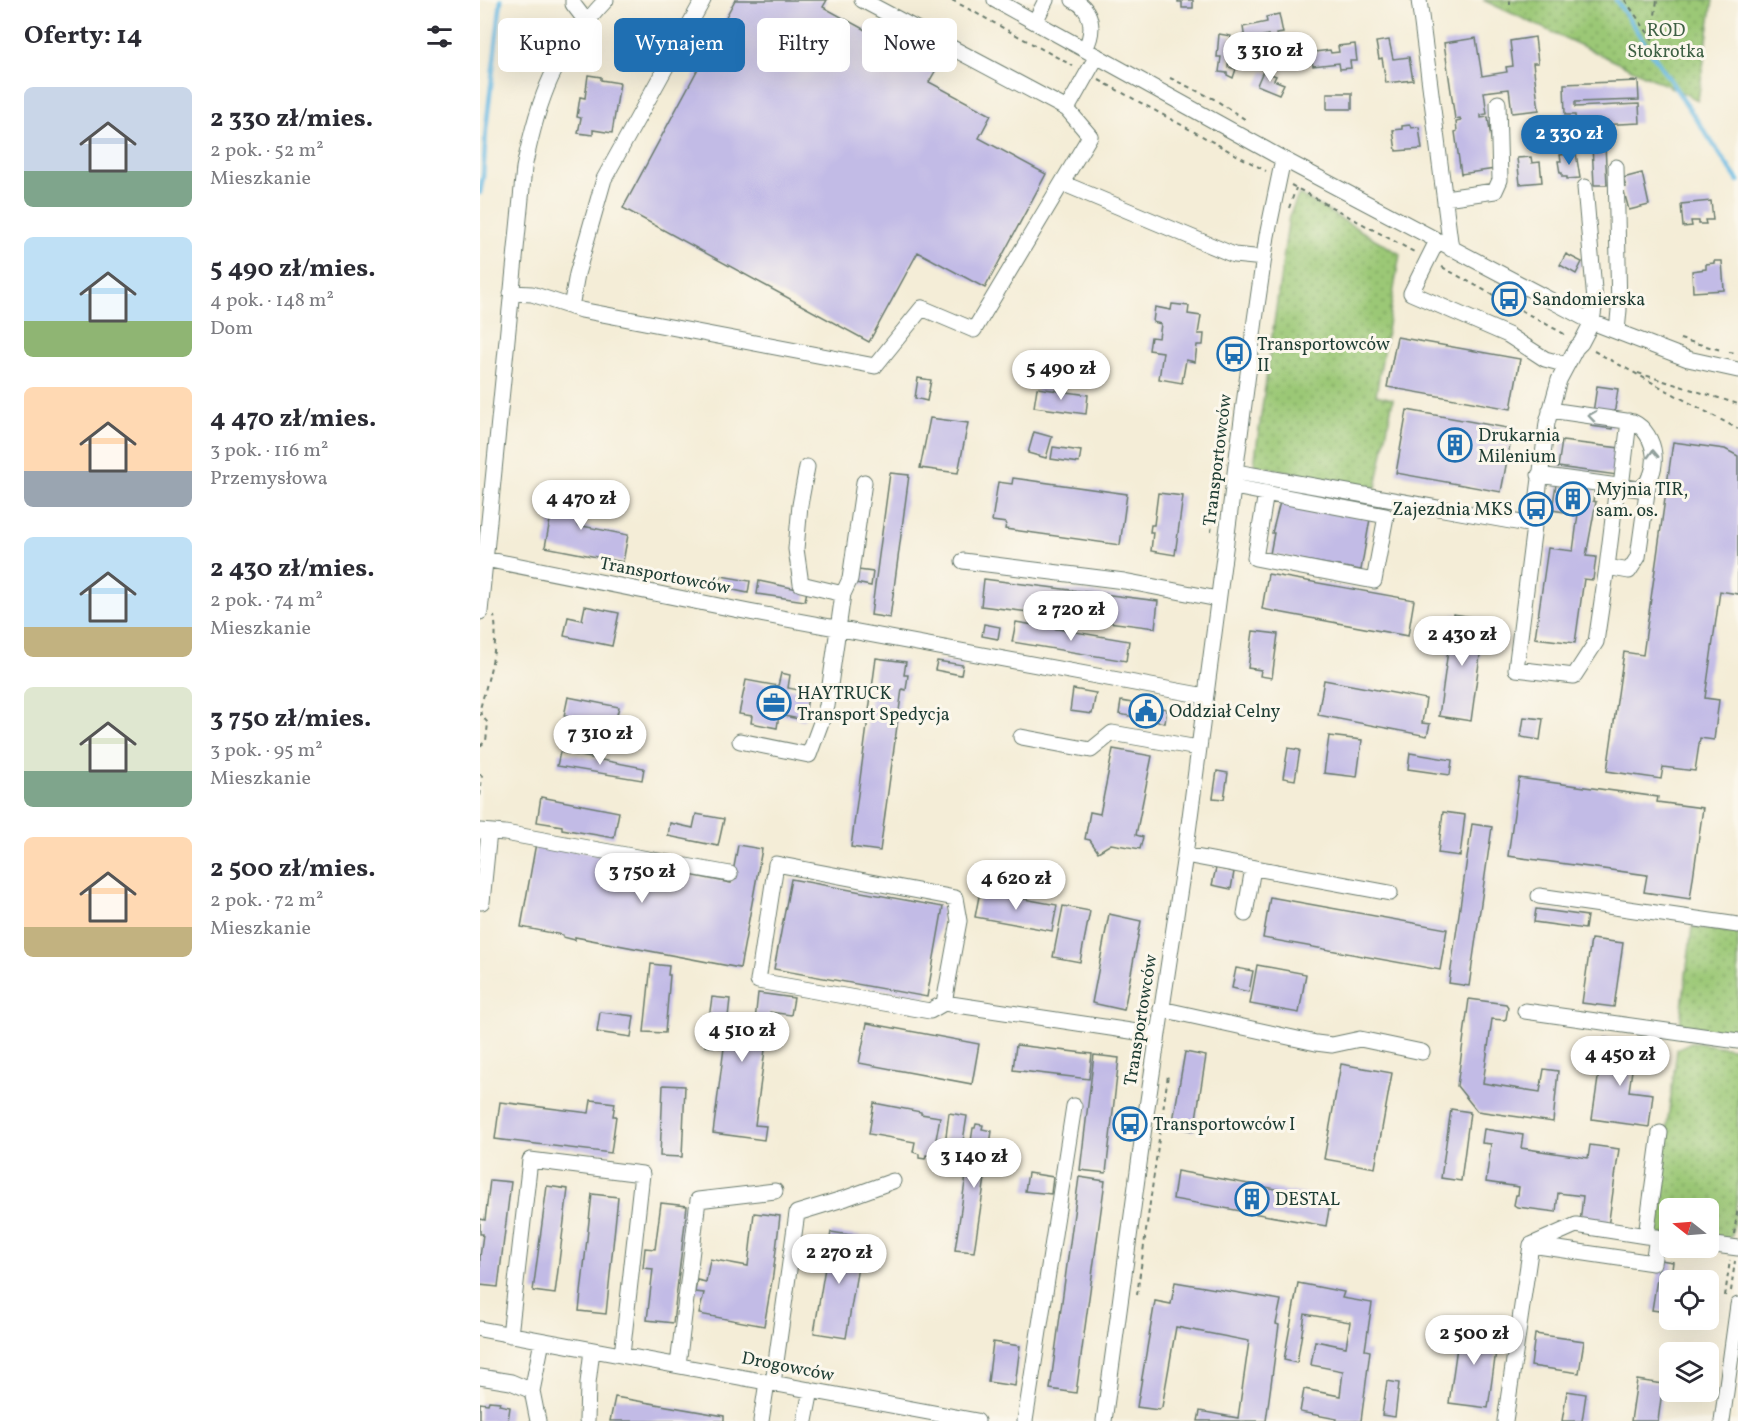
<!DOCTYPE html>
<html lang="pl">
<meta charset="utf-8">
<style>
:root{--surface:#fff;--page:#f7f7f7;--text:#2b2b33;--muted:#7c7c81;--accent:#1f6fb2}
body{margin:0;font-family:Vollkorn,serif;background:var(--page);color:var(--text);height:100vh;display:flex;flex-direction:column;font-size:22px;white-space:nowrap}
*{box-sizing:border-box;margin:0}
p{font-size:20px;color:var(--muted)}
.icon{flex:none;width:33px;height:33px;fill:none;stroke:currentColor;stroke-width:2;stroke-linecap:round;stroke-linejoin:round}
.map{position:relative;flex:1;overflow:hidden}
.drawer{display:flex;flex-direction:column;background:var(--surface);width:480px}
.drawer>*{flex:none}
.hud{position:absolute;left:18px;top:18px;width:570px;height:54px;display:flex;gap:12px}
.needle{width:39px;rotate:287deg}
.tools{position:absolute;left:1179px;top:1198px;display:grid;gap:12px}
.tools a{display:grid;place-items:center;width:60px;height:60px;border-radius:9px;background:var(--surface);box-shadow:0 6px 24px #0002;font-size:30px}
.price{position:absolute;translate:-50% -51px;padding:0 14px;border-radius:21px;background:#fff;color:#222;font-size:20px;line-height:39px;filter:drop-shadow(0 2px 3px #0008)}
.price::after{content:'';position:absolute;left:50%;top:36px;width:18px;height:14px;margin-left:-9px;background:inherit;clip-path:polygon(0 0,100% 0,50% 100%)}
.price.on{background:var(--accent);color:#fff}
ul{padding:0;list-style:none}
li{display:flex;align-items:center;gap:18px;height:150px;padding:0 24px}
li span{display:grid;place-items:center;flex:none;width:168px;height:120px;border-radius:9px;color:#555}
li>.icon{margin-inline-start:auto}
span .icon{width:72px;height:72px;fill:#fffc;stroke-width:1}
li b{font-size:26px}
h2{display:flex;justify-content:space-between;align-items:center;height:72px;padding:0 24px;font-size:26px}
.tag{padding:0 21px;border-radius:9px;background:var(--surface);box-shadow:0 6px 24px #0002;font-size:21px;line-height:54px}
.tag.on{background:var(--accent);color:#fff}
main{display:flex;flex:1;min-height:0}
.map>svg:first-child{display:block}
.grass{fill:url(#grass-dots);stroke:#5d8255;stroke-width:1.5}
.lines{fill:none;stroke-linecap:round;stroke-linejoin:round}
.stream{stroke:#67b9e3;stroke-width:4.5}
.building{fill:#c2bbe6}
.minor-casing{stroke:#6a7b6d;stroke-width:17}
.path{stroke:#6a7b6d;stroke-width:2;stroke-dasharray:4.5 4.5;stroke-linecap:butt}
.minor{stroke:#fff;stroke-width:15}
.oneway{stroke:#8f9e9a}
.labels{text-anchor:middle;stroke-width:6;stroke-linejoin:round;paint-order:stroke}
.park-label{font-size:18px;fill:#3e6044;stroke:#fbf7ec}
.poi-label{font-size:18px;fill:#1f3d34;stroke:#fbf7ec;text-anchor:start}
.street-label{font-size:18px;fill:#1f3d34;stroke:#fbf7ec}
</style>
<main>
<section class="drawer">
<h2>Oferty: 14<svg class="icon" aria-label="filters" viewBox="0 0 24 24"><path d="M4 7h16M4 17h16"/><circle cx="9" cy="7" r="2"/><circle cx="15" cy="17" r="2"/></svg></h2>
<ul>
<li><span style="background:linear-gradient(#c9d6e8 70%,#7fa58c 0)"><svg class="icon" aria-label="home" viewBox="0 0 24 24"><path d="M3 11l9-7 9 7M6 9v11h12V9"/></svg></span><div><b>2 330 zł/mies.</b><p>2 pok. · 52 m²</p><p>Mieszkanie</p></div></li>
<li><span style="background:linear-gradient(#bfe0f5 70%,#8fb573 0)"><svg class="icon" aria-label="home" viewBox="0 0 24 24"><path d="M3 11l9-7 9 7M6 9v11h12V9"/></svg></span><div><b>5 490 zł/mies.</b><p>4 pok. · 148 m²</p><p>Dom</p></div></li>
<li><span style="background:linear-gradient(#ffd9b3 70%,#9aa5b1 0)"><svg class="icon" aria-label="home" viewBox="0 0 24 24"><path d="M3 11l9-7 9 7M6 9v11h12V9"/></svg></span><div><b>4 470 zł/mies.</b><p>3 pok. · 116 m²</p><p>Przemysłowa</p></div></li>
<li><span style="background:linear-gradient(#bfe0f5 75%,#c2b280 0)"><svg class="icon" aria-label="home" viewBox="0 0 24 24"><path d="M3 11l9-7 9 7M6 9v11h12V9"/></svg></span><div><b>2 430 zł/mies.</b><p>2 pok. · 74 m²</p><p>Mieszkanie</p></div></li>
<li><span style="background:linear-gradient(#dfe7d0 70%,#7fa58c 0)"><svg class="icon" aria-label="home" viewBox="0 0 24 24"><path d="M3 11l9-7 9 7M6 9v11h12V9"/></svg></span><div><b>3 750 zł/mies.</b><p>3 pok. · 95 m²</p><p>Mieszkanie</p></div></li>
<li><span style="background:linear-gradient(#ffd9b3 75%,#c2b280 0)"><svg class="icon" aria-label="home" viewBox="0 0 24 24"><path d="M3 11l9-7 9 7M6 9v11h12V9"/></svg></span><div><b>2 500 zł/mies.</b><p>2 pok. · 72 m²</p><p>Mieszkanie</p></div></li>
</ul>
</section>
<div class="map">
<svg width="1258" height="1421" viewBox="0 0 1258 1421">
<defs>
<pattern id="grass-dots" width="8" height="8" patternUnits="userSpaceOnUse" patternTransform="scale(1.5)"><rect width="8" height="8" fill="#9bc876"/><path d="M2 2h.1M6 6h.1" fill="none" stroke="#7ea462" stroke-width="1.8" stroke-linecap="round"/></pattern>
</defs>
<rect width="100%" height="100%" fill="#fbf7ec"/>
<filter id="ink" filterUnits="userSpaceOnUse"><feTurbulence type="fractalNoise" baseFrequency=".0167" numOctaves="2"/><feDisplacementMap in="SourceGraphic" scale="12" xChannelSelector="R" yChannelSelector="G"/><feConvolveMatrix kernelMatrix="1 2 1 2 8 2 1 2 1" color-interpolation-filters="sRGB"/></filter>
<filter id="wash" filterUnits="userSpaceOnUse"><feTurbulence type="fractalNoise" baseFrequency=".008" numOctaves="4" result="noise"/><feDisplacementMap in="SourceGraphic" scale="24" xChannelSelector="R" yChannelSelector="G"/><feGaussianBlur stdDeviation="1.35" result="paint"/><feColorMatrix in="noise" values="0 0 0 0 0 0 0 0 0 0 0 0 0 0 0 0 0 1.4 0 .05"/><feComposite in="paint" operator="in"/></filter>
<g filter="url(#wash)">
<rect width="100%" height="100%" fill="#f4edd7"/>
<path class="grass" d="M1003,0H1233L1218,100Z
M819,194L920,254L896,395L913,399L896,488L774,465L809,216Z
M1212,927L1258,933V1034L1200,1024Z
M1211,1042L1258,1049V1190L1252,1236L1244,1241L1229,1242L1228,1209H1190L1189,1236L1173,1234L1197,1049Z"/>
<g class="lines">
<path class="stream" d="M1136,0L1258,181
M0,193L3,177L6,129L21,0"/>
</g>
<g id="blocks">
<path class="building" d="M255,0H347L343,7L385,30L389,22L402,29L404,25L436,42L433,46L461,61L449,82L511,115L499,138L566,174L505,288L438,252L389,342L143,208Z
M698,0H713V8H702V2H698Z
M799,14L803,33L796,34L798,40L789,41L788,35L780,37L781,44L766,46L763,27L787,22L786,17Z
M739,34L751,36L748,67L756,69L753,78L747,75V73L739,72L741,57H737Z
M1055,37L1058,63H1053L1059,110L1032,113L1029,89L1004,92L1007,114L1001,115V118L1008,117L1015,169L981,174L975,132L977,131L976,122L981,121L980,118L975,119L964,43L996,38L1002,76L1027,72L1026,67L1033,66L1030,41Z
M909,40L913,59L929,57L933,80L906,83L902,58L899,59L896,42Z
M875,44L877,61H870L871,68L860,69L859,63L833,66L831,56L835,55V52L850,50L851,53L859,52L858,46Z
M783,71L796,76L794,80L804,84L799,94L777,85Z
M108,75L121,77V80L140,83L132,133L113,130V135L98,133L101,118L97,117L100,97L105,98Z
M1158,81L1159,100L1095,102V107L1159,104L1160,123L1096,126L1095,115H1085L1084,84Z
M847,93H872V109H847Z
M930,125L931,128L939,127L942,149L916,151L913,130L922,129V126Z
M1101,137L1102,145L1070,147L1069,140Z
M1112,145H1125L1127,185H1114Z
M1096,153L1100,178L1087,179V177H1082V173H1080L1078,161H1081L1080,155Z
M1051,157L1052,163L1060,162L1062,182L1040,184L1037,158Z
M1162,173L1169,205L1149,210L1143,188L1146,187L1143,178Z
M1231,201L1233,220H1225L1226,224H1219V221H1211L1212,226L1203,227L1201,204Z
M1086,254L1102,262L1096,274L1080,265Z
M1234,261H1242L1244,290L1213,292L1212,271L1226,269V264L1234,263Z
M692,304L709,306L708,314L721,316L718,334H724L723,345H717L715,362L706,360L702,383L679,379L683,352L669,350L671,337L679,338L681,324L673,322L675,307L691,310Z
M917,337L1040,359L1031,409L907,387Z
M438,378L451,380L447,401L435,398Z
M1117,386L1138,389L1132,429L1111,426Z
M557,388L608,395L606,414L554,407Z
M927,410L1033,429L1021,492L916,473Z
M450,418L488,423L478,473L440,468Z
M554,432L572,437L566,458L548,453Z
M1082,441L1140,448L1137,475L1078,467Z
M1193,442L1245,449L1258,456V594L1240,591L1225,698L1239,700L1234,740L1220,738L1215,771L1183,767L1181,779L1127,771L1144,652L1163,655Z
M573,447L601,451L599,463L571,459Z
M410,473L429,475L410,618L391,615Z
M533,478L647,494L640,545L525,529L526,523L512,521L518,482L532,484Z
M1076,484L1115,489L1113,501L1116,502L1106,556L1116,557L1113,580L1104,579L1095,643L1055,638L1068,548L1093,551L1098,514L1072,510Z
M76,488L102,493L97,525L148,535L143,562L65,547Z
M678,493L703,496L695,555L671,551L673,532H670L671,525H674Z
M800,502L890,519L881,570L790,554L794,533H792Z
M378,570L393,572L391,586L375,583Z
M788,574L934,600L928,636L782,609Z
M241,576L270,581L268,593L239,587Z
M504,579L678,601L675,628L501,606Z
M279,581L327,591L325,601L277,594Z
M105,606L139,613L132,646L84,636L88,617L102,620Z
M973,614L1005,619L991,721L959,716Z
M536,622L649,641L646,661L532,642Z
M504,624L520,627L518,639L502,636Z
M773,631L798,634L792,678L780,676L781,670L768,668Z
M396,658L426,662L424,675H428L426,690L422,689L400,851L371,847Z
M457,661L483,665L481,675L455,670Z
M301,673L310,675L308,688L329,692L324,720L299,715L297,728L271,723L272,716L259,714L266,680L298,686Z
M844,680L946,699L942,723L950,724L947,736L838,715Z
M593,689L616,693L612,714L590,711Z
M88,697L139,707L134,726L84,716Z
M641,701L687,709L685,723L639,714Z
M1044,717L1063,719L1060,740L1041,737Z
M849,736L882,740L877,777L844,773Z
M808,748L820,750L815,780L803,778Z
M633,749L672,756L656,835L663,837L660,849L631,844L618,852L610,840L605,839L610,812L620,814Z
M80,752L164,768L162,780L77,766Z
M930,753L972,760L970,775L928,769Z
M737,771L748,773L744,799L733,798Z
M1039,778L1178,797L1177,802L1223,808L1210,899L1164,892L1167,875L1028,856Z
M61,797L139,812L134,838L82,829V826L57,822Z
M963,812L985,815L980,856L958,853Z
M216,814L244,819L238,846L188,836L190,823L213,828Z
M992,824L1012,827L989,986L969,983Z
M56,843L187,868L185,876H189L190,871L251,883L258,845L282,849L260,968L95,937V940L83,937V935L41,927Z
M736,868L754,872L751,889L732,885Z
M311,879L463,907L447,997L294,969Z
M500,891L577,905L572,931L495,917Z
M790,897L967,929L960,970L783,938Z
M583,906L610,911L600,962L573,957Z
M1056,909L1107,916L1105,929L1054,922Z
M629,914L661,921L644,1010L612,1003Z
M1111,939L1143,943L1134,1007L1102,1003Z
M171,964L189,966L188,975H190L185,1033L164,1032Z
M777,965L826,974L819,1013L770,1004Z
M756,968L773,971L769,992L752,988Z
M278,993L314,998L311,1015L290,1012L275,1125L286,1126L284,1140L233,1133L244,1048L225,1046L232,997L250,999L248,1017L275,1021Z
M989,999L1026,1004L1028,1007L1026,1019L1024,1020L1012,1019L1003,1083L1060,1092L1064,1069L1078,1071L1073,1122L997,1111L977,1086Z
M120,1012L154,1016L151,1037L117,1032Z
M387,1023L499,1044L492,1084L379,1063Z
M1124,1038L1156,1043L1149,1091L1173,1094L1169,1127L1112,1119Z
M536,1045L612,1054L609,1079L533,1070Z
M705,1052L726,1056L714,1131L692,1127Z
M614,1055L639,1058L626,1173L600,1170Z
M861,1064L912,1073L895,1168L844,1159Z
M183,1085L205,1086L202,1157L180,1156Z
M111,1100L135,1103L133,1116H136L131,1153L15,1139L20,1102L109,1113Z
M394,1103L441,1112V1114L460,1117L453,1156L446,1155L445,1159L439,1158V1154L433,1152L435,1142L389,1134Z
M971,1109L990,1112L981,1181L961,1178Z
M469,1113L487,1116L482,1147L465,1144Z
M496,1124L503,1125L502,1129L512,1131L494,1252L475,1250L493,1128H495Z
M1004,1129L1043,1135L1041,1148L1108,1158L1110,1145L1139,1149L1128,1227L1100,1223L1103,1196L1078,1193L1076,1212L1037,1207L1034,1205L1036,1195H1038L1039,1187L1006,1182L1011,1144L1002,1143Z
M697,1171L851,1199L846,1226L693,1199Z
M548,1173L573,1177L571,1194L545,1191Z
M599,1177L625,1181L596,1393L570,1389Z
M10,1180L31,1182L18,1287L0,1285V1257L3,1234H0V1219L5,1220Z
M67,1186L88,1189L75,1294L53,1291Z
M112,1194L138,1197L126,1314L99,1311Z
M181,1203L207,1206L193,1323L167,1320L173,1269L163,1268L165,1248L175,1249Z
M274,1213L300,1216L293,1275L284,1326L219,1314L224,1293L215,1292L217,1280L226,1282L230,1259L268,1266Z
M351,1232L383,1237L366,1338L334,1333Z
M1180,1260L1193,1262L1186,1312L1172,1310Z
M695,1282L801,1300L796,1324L799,1325L786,1421H718L720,1411L758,1418L769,1341L696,1327L682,1407L679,1410L657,1407L675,1301L691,1304Z
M818,1283L864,1292L862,1298L892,1303L885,1350L890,1351L881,1421H856L857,1419L820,1412L824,1389L860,1396L863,1371L831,1365L835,1341L866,1347L870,1322L825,1314L817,1363L804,1360Z
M980,1325L1019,1330L1008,1408L969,1403L977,1347L972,1346L973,1340H978Z
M1055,1334L1104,1341L1099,1373L1051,1366Z
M513,1342L540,1346L535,1386L508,1382Z
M1157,1380L1183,1384L1178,1421H1151Z
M907,1381L919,1383L915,1417L902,1415Z
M1087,1391L1106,1394L1102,1421H1082Z
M135,1397L244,1416V1421H130Z
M9,1401L20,1402L19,1405L30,1407L28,1421H0V1403L8,1404Z"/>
</g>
</g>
<g filter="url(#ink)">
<use href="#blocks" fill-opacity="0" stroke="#6a7b6d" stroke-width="1.5"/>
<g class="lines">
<defs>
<path id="minor" d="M93,0V4L106,21
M382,0L587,109L617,56
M515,0L803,159L1112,322L1208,359L1258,370
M593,0C613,9 615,31 605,49
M939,0L971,249
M555,22L566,0
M1136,167L1139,310L1137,331
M582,183L754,255L784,258
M1105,187L1115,301L1112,322L1101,343L1096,348L1079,380L1067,423L1036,669L1094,676L1116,642L1127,567L1149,571L1158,557L1169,478
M965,198L1015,191L1020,180L1018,103
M957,241L931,293L1028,335L1065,359L1087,365
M31,293L52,294L101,310L395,366L442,308L494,330L610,136L587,109
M91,307L97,274L124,179L223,0
M327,467L320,505L316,549L321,584L363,594
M756,472L1053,525
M1059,475L1159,489C1183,475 1177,433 1153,422L1070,410
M754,487L906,516L894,581L775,558L786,493
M1141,487L1149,421
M5,559L269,612L725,696
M483,561L644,581L738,599
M1127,567L1137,486
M0,612L44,168C59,95 74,55 126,0
M541,737L611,750L632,733L718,748
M260,741L329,755L347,706L363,594L370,579L384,482
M0,831L25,833L250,874
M705,855L910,893
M1059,896L1258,925
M0,902H2L9,832
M765,914L773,868
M464,1003L479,921L475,898L296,864L278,981L450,1011L464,1003L677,1035
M681,1009L836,1043L852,1045L880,1039L942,1052
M1045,1011L1258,1041
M1180,1133L1166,1236L1190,1239
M1228,1244L1258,1248
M1051,1245L1096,1225L1166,1236
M0,1329L497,1421
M30,1335L50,1160L162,1174L142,1355
M198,1365L218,1200L295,1191
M0,1377L31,1382L52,1391
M293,1383L317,1213L366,1198L413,1181
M58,1421L52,1391L62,1341
M107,1421L108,1383L112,1350
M281,1421L287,1382
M325,1421L331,1390
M545,1421L594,1106
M624,1421L664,1127L705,855L775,320L787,236L803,159
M1025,1421L1051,1245L1173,1263L1177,1237
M1242,1421L1258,1305"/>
</defs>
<use href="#minor" class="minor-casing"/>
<path class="path" d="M472,0L593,66
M1145,0L1172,39L1177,0
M1030,5V0
M690,78L734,99L766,120
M619,80L786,171
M811,185L936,253
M809,208L816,188
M962,267L1088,336
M1200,339L1241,350
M1114,351L1258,429
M1249,352L1258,353
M1158,373L1258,404
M731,532L733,517
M0,746L6,741L8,723L1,715L0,709C7,682 20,644 14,616
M0,774L2,776L0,797
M1254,1234L1258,1207
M1251,1291L1255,1261
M657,1295L688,1075
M1245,1296L1250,1260"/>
<use href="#minor" class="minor"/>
</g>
<defs><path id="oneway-chevron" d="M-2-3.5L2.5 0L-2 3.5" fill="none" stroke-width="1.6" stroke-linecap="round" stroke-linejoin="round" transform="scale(1.5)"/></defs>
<g class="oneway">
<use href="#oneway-chevron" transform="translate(1112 416) rotate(-172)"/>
<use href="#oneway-chevron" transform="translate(1173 454) rotate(-92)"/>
</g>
</g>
<defs>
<symbol id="bus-ring" viewBox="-11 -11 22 22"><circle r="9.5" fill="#fbf7ec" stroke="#1f6fb2" stroke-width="1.5"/><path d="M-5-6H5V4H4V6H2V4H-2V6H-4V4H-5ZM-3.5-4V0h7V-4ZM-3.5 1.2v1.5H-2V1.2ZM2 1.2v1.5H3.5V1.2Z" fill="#1f6fb2"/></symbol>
<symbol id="building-ring" viewBox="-11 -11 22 22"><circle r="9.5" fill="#fbf7ec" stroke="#1f6fb2" stroke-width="1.5"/><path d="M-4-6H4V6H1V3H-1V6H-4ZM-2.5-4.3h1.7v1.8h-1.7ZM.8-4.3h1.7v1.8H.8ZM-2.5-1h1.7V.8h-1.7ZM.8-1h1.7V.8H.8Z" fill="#1f6fb2"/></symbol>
<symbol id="office-ring" viewBox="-11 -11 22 22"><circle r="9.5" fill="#fbf7ec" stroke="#1f6fb2" stroke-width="1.5"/><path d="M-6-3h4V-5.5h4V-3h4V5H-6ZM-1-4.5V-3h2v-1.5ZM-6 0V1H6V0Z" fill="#1f6fb2"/></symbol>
<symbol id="civic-ring" viewBox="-11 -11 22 22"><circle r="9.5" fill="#fbf7ec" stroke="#1f6fb2" stroke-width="1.5"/><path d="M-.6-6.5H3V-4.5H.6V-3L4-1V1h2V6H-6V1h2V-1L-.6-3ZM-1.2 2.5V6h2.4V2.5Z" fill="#1f6fb2"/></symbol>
</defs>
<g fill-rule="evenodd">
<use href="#bus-ring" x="1010" y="280" width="38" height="38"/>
<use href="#bus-ring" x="735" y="335" width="38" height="38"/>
<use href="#building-ring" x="956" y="426" width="38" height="38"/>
<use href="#building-ring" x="1074" y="480" width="38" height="38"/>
<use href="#bus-ring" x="1037" y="490" width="38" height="38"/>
<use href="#office-ring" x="275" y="684" width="38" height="38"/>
<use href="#civic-ring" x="647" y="692" width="38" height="38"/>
<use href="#bus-ring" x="631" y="1105" width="38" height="38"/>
<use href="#building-ring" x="753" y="1180" width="38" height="38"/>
</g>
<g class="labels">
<g class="park-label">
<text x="1186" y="36">ROD<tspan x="1186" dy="21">Stokrotka</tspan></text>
</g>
<g class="poi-label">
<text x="1052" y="305">Sandomierska</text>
<text x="777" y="350">Transportowców<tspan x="777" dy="21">II</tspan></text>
<text x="998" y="441">Drukarnia<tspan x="998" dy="21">Milenium</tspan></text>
<text x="1116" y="495">Myjnia TIR,<tspan x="1116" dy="21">sam. os.</tspan></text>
<text x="1033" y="515" text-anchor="end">Zajezdnia MKS</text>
<text x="317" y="699">HAYTRUCK<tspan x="317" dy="21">Transport Spedycja</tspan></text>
<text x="689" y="717">Oddział Celny</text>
<text x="673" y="1130">Transportowców I</text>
<text x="795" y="1205">DESTAL</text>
</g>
<g class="street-label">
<text transform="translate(737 460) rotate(-83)" y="6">Transportowców</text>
<text transform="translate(185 575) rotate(11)" y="6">Transportowców</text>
<text transform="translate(660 1020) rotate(-81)" y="6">Transportowców</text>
<text transform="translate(308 1366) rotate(11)" y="6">Drogowców</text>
</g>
</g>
</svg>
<div class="tools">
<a><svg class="needle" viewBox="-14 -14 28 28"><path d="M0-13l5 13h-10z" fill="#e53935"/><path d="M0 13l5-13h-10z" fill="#7c7c81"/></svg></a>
<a><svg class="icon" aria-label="locate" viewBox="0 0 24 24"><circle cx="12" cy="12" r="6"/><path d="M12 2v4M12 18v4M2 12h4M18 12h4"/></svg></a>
<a><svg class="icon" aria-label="layers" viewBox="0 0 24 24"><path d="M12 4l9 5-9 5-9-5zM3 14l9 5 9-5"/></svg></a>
</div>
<b class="price" style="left:790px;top:83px">3 310 zł</b>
<b class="price on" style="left:1089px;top:166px">2 330 zł</b>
<b class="price" style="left:581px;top:401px">5 490 zł</b>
<b class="price" style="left:101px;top:531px">4 470 zł</b>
<b class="price" style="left:591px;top:642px">2 720 zł</b>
<b class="price" style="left:982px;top:667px">2 430 zł</b>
<b class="price" style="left:120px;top:766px">7 310 zł</b>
<b class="price" style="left:162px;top:904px">3 750 zł</b>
<b class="price" style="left:536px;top:911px">4 620 zł</b>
<b class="price" style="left:262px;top:1063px">4 510 zł</b>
<b class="price" style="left:1140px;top:1087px">4 450 zł</b>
<b class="price" style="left:494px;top:1189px">3 140 zł</b>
<b class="price" style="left:359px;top:1285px">2 270 zł</b>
<b class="price" style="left:994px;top:1366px">2 500 zł</b>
<div class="hud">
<a class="tag">Kupno</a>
<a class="tag on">Wynajem</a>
<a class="tag">Filtry</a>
<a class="tag">Nowe</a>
</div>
</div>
</main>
